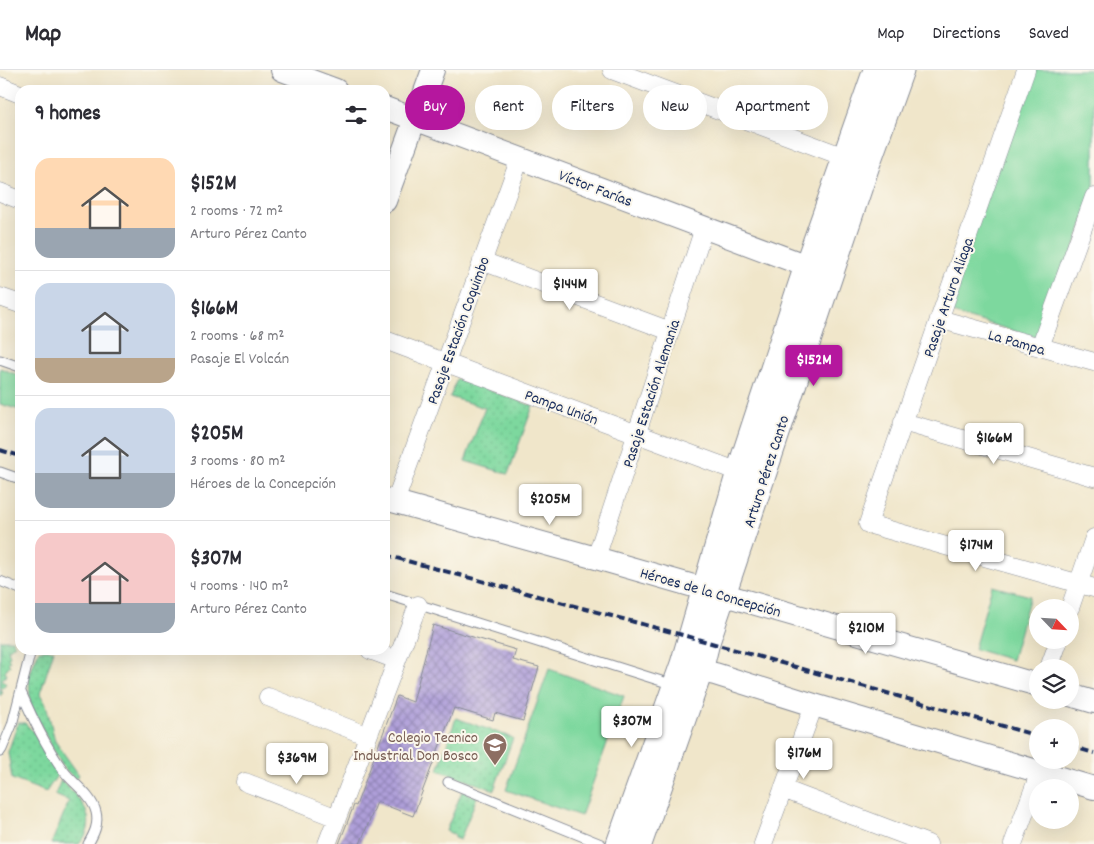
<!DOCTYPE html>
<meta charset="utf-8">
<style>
:root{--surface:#fff;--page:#f7f7f7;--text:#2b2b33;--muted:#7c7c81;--line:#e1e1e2;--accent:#b5179e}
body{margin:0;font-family:Dekko,sans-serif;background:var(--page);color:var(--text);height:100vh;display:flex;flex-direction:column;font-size:19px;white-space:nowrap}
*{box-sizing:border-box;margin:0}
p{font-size:16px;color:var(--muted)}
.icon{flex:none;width:28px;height:28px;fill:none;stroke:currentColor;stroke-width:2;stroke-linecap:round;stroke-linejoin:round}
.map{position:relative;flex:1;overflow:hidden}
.drawer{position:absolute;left:15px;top:15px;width:375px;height:570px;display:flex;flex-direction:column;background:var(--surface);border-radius:15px;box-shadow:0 5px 20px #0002}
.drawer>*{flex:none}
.banner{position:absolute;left:405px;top:15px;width:475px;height:45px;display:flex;gap:10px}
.needle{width:32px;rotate:115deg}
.buttons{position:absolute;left:1029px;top:529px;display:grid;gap:10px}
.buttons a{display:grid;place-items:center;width:50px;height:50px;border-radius:50%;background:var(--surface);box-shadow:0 5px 20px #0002;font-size:25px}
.price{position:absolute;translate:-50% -42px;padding:0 11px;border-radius:5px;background:#fff;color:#222;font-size:16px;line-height:32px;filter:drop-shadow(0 1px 2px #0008)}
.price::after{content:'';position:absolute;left:50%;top:30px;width:15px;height:11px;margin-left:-8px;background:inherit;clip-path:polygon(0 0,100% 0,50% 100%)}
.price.current{background:var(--accent);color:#fff}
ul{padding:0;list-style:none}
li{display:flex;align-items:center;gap:15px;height:125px;padding:0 20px}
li+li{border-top:1px solid var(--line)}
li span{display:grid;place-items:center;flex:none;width:140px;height:100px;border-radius:15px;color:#555}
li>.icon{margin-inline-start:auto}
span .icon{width:60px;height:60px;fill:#fffc;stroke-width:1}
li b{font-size:21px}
h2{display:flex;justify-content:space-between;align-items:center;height:60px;padding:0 20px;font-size:21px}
.pill{padding:0 18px;border-radius:22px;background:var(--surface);box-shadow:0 5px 20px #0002;font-size:18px;line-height:45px}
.pill.current{background:var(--accent);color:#fff}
header{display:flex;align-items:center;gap:30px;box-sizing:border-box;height:70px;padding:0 25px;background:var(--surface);border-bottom:1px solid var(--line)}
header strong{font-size:24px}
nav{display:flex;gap:28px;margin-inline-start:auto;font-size:18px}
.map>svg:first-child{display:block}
.grass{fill:url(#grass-dots);stroke:#4c847e}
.park{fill:#7dd89e;stroke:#4c847e}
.building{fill:url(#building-cross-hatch)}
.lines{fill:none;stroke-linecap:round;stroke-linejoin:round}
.service-casing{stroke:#868a94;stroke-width:11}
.minor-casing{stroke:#868a94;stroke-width:19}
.tertiary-casing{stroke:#868a94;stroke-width:24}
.secondary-casing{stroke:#868a94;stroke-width:27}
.service{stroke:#fff;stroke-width:9}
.minor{stroke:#fff;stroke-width:18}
.tertiary{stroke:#fff;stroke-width:22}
.secondary{stroke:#fff;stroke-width:25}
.rail{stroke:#1b2f5e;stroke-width:4;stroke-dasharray:8 4;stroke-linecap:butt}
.labels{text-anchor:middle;stroke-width:4;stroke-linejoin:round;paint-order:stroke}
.street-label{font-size:16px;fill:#1b2f5e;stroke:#fbf7ec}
.education-label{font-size:16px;fill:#785e54;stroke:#fbf7ec;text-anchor:end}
</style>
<header>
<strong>Map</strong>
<nav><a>Map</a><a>Directions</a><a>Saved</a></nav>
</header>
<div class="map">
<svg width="1094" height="774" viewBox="0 0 1094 774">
<defs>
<pattern id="grass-dots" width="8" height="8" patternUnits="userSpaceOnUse" patternTransform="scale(1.25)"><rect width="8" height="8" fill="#7dd89e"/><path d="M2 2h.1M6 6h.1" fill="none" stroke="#6bba8a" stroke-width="1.8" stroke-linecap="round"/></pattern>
<pattern id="building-cross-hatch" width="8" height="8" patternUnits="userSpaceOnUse" patternTransform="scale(1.25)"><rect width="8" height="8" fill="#af9fd9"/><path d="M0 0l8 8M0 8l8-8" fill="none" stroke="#8e82b3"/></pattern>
</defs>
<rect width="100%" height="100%" fill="#fbf7ec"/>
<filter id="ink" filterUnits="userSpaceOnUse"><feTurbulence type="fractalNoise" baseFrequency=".02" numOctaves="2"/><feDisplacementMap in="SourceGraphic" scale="10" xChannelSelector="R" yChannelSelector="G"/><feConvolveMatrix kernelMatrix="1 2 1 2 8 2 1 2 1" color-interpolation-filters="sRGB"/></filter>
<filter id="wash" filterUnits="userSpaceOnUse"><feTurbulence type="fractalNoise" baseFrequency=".0096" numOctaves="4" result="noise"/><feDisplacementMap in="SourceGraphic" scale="20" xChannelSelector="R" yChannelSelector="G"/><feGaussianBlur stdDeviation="1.12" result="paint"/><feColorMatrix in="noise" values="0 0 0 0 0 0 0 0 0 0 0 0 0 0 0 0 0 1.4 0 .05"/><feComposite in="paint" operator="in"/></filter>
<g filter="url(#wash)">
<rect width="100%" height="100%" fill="#f0e6ca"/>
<path class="grass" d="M457,309L533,336L508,404L465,391L485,338L450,327Z
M0,570H12L15,574L8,580L10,586L8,588L10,591L8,593L10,595L5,601L7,605L2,609L6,614L0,619L3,623L0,626Z
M39,580H54L40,624L46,634L55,671L79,705L75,709L63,697L49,672L30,633L29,606Z
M456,648L513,668L494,720L438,700Z
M18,653H25C41,669 50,683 58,704L46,722L12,709L8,682Z
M61,710C79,728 102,750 79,774H51L69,731L55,725Z
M462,721L477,727L460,770L454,768L455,765L446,761Z"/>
<path class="park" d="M1031,0H1094V121L1042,269L945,241Z
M0,298L20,306V340L0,334Z
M992,516L1030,526L1012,590L974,579Z
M549,599L624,626L581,746L506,720Z"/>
<g id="blocks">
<path class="building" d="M433,555L516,580L513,590L539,597L523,651L495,643L493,650L454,638L413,746L377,732L360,774H339L354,735L356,736L397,626L413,632Z"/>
</g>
</g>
<g filter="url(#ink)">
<use href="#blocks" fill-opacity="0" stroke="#868a94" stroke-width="1"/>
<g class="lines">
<defs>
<path id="service" d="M0,290L20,297
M0,402L20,409
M0,511L20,519
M385,524L674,615
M21,622C33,649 45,675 63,700C72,713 92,725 96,742C99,754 94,764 88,774
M0,682L2,679L12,655L31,580
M448,712L601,774"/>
<path id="minor" d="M612,0L855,91
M1026,0L868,454L1094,518
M0,16L20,24
M0,122L20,130
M482,191L670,261
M0,227L20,234
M939,249L1094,292
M385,270L739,402
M1040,277L1094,127
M903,352L1094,407
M395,432L520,88
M596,488L704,158
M1070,538L1094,468
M370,580L397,590
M1049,598L1059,570
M268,627L368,666
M245,712L337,748
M783,719L928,774
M327,774L418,535
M763,774L814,635
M1013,774L1040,702"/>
<path id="tertiary" d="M282,0L336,20
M385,38L807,196
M385,131L433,0
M385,429L596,488L1038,615
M683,595L700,601L715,604L814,635L1094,718
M1070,625L1094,632"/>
<path id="secondary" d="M619,774L683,594L739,402L807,196L876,0
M639,774L700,601L707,572L867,95L901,0"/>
</defs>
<use href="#service" class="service-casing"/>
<use href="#minor" class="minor-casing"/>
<use href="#tertiary" class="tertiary-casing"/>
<use href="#secondary" class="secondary-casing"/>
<use href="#service" class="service"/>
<use href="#minor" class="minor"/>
<use href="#tertiary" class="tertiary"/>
<use href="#secondary" class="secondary"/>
<path class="rail" d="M0,380L20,386
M385,485L690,567L1038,666
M1070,676L1094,683"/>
</g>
</g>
<defs>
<symbol id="school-pin" viewBox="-11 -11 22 30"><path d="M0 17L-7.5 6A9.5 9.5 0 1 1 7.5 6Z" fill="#8d6e63" stroke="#fbf7ec"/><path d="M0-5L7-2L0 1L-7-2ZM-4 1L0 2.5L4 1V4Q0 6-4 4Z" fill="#fff"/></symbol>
</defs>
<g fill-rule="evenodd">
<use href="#school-pin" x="481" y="661" width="28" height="38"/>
</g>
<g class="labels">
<g class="street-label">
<text transform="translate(596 117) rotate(21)" y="6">Víctor Farías</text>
<text transform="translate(947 227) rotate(-71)" y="6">Pasaje Arturo Aliaga</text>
<text transform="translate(457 260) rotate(-70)" y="6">Pasaje Estación Coquimbo</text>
<text transform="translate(1017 271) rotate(16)" y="6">La Pampa</text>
<text transform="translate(650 323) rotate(-72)" y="6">Pasaje Estación Alemania</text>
<text transform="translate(562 336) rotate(20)" y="6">Pampa Unión</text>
<text transform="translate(765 401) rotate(-72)" y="6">Arturo Pérez Canto</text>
<text transform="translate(711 521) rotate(16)" y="6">Héroes de la Concepción</text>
</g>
<g class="education-label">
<text x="478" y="672">Colegio Tecnico<tspan x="478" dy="18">Industrial Don Bosco</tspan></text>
</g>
</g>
</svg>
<div class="buttons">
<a><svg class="needle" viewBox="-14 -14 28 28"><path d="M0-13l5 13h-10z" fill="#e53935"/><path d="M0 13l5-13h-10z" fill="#7c7c81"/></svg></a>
<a><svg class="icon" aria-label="layers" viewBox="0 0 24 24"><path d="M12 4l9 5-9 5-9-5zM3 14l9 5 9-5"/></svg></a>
<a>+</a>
<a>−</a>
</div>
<b class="price" style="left:570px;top:241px">$144M</b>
<b class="price current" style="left:814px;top:317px">$152M</b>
<b class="price" style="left:994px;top:395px">$166M</b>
<b class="price" style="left:550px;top:456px">$205M</b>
<b class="price" style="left:976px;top:502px">$174M</b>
<b class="price" style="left:866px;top:585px">$210M</b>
<b class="price" style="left:632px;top:678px">$307M</b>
<b class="price" style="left:804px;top:710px">$176M</b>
<b class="price" style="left:297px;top:715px">$369M</b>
<div class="banner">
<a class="pill current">Buy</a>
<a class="pill">Rent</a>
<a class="pill">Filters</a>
<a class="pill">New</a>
<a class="pill">Apartment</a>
</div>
<section class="drawer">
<h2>9 homes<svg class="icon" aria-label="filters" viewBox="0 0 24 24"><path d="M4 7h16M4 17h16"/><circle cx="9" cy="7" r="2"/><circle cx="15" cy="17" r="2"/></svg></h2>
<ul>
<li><span style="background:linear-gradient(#ffd9b3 70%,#9aa5b1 0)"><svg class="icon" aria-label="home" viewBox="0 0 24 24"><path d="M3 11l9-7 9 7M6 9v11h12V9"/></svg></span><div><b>$152M</b><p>2 rooms · 72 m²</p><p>Arturo Pérez Canto</p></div></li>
<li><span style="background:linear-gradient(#c9d6e8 75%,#b9a48a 0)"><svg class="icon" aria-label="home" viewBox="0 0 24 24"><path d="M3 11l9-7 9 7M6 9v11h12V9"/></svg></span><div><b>$166M</b><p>2 rooms · 68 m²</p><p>Pasaje El Volcán</p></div></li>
<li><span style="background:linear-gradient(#c9d6e8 65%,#9aa5b1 0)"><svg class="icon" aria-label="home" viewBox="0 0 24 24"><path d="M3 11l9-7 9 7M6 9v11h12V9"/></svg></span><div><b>$205M</b><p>3 rooms · 80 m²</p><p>Héroes de la Concepción</p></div></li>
<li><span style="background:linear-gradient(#f6c9c9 70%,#9aa5b1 0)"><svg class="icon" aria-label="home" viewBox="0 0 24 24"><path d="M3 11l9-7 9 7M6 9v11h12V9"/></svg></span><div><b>$307M</b><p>4 rooms · 140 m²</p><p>Arturo Pérez Canto</p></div></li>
</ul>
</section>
</div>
